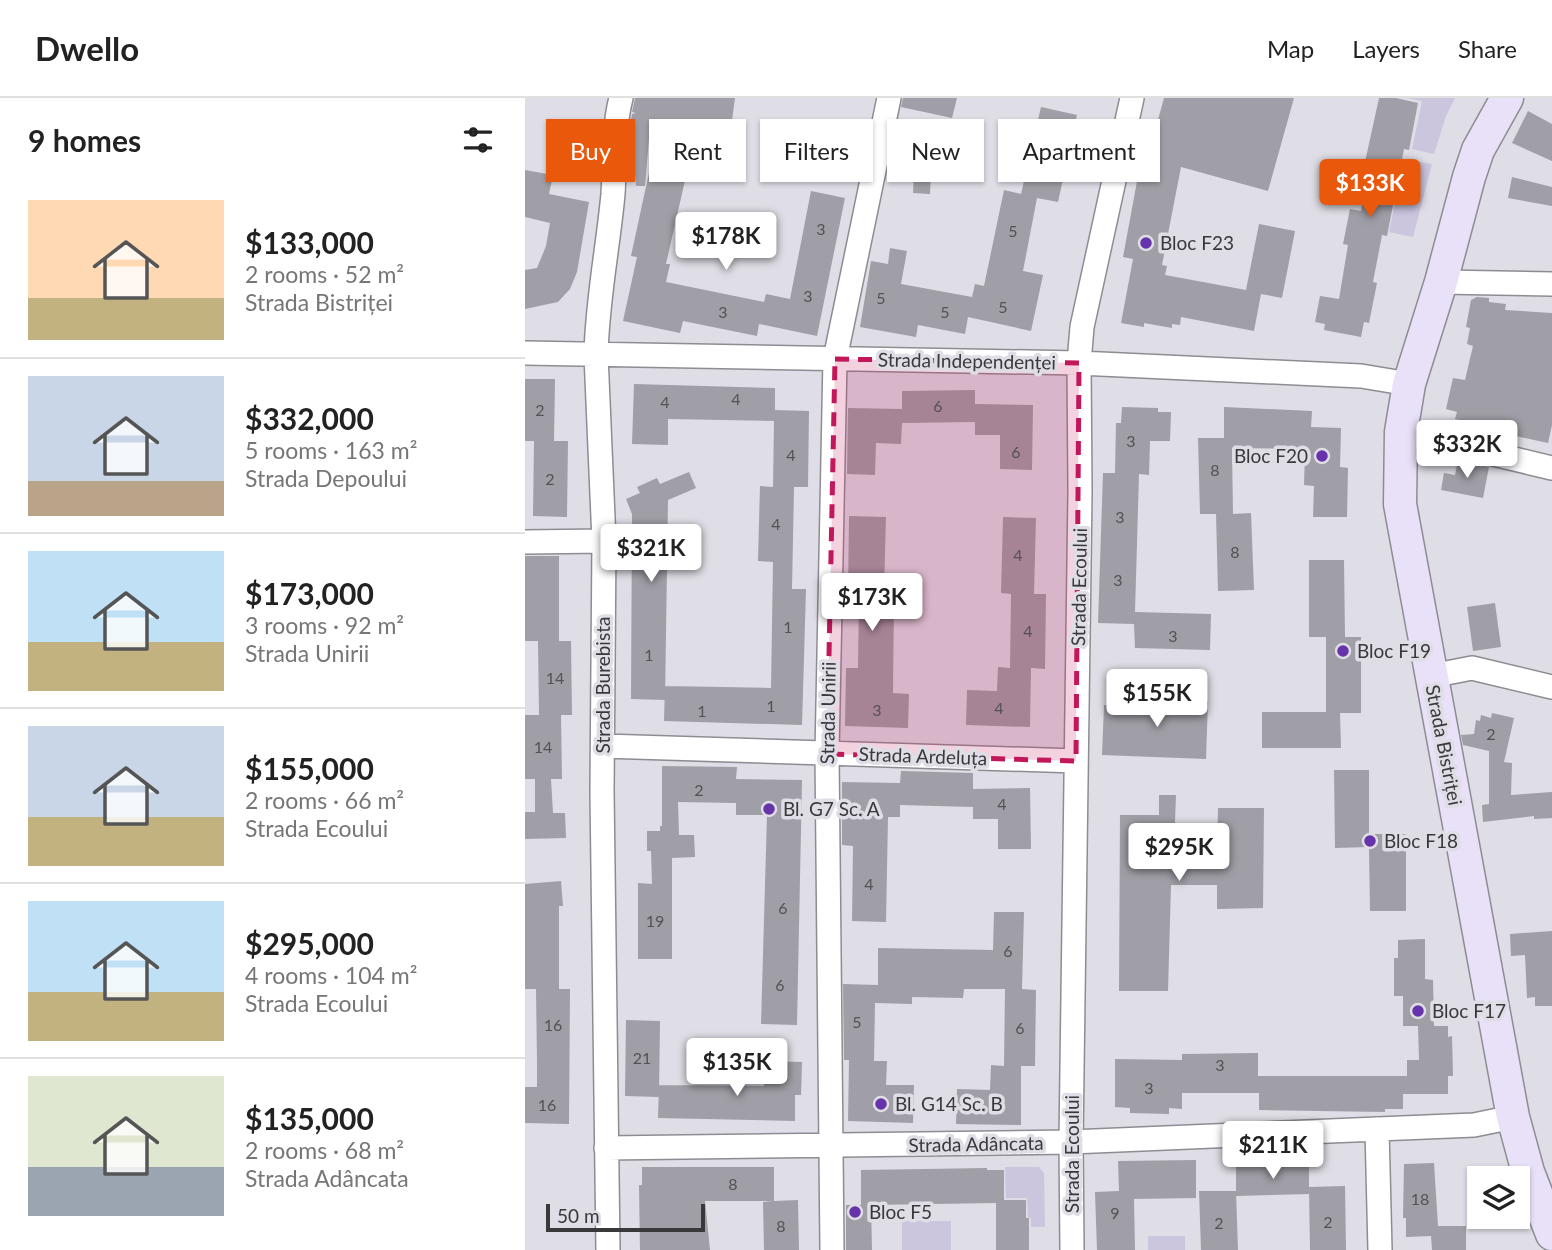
<!DOCTYPE html>
<meta charset="utf-8">
<style>
:root{--surface:#fff;--page:#f2f2f2;--text:#222;--muted:#767676;--line:#e0e0e0;--accent:#ea580c}
body{margin:0;font-family:Lato,sans-serif;background:var(--page);color:var(--text);height:100vh;display:flex;flex-direction:column;font-size:26px;white-space:nowrap}
*{box-sizing:border-box;margin:0}
p{font-size:23px;color:var(--muted)}
.icon{flex:none;width:38px;height:38px;fill:none;stroke:currentColor;stroke-width:2;stroke-linecap:round;stroke-linejoin:round}
.map{position:relative;flex:1;overflow:hidden}
.sheet{display:flex;flex-direction:column;background:var(--surface);width:525px}
.sheet>*{flex:none}
.top-card{position:absolute;left:21px;top:21px;width:665px;height:63px;display:flex;gap:14px}
.fabs{position:absolute;left:942px;top:1068px;display:grid;gap:14px}
.fabs a{display:grid;place-items:center;width:63px;height:63px;border-radius:0px;background:var(--surface);box-shadow:0 2px 5px #0004;font-size:35px}
.scale{position:absolute;left:21px;bottom:18px;width:159px;box-sizing:border-box;padding-left:7px;border:4px solid #39383b;border-top:0;font-size:19px;line-height:24px;white-space:nowrap;color:#39383b;-webkit-text-stroke:5px #dfdde5;paint-order:stroke}
.price{position:absolute;translate:-50% -60px;padding:0 16px;border-radius:7px;background:#fff;color:#222;font-size:23px;line-height:46px;filter:drop-shadow(0 2px 4px #0008)}
.price::after{content:'';position:absolute;left:50%;top:42px;width:21px;height:16px;margin-left:-10px;background:inherit;clip-path:polygon(0 0,100% 0,50% 100%)}
.price.on{background:var(--accent);color:#fff}
ul{padding:0;list-style:none}
li{display:flex;align-items:center;gap:21px;height:175px;padding:0 28px}
li+li{border-top:2px solid var(--line)}
li span{display:grid;place-items:center;flex:none;width:196px;height:140px;border-radius:0px;color:#555}
li>.icon{margin-inline-start:auto}
span .icon{width:84px;height:84px;fill:#fffc;stroke-width:1}
li b{font-size:30px}
h2{display:flex;justify-content:space-between;align-items:center;height:84px;padding:0 28px;font-size:30px}
.pill{padding:0 24px;border-radius:0px;background:var(--surface);box-shadow:0 2px 5px #0004;font-size:24px;line-height:63px}
.pill.on{background:var(--accent);color:#fff}
header{display:flex;align-items:center;gap:42px;box-sizing:border-box;height:98px;padding:0 35px;background:var(--surface);border-bottom:2px solid var(--line)}
header strong{font-size:33px}
nav{display:flex;gap:38px;margin-inline-start:auto;font-size:24px}
main{display:flex;flex:1;min-height:0}
.map>svg:first-child{display:block}
.green{fill:#ccc5de}
.building{fill:#a09ea6}
.lines{fill:none;stroke-linecap:round;stroke-linejoin:round}
.street-casing{stroke:#8e8c93;stroke-width:26}
.secondary-casing{stroke:#8e8c93;stroke-width:35}
.street{stroke:#fff;stroke-width:23}
.secondary{stroke:#e8e1f8;stroke-width:32}
.marked{fill:#c2185b;fill-opacity:0.2;stroke:#c2185b;stroke-width:5;stroke-dasharray:14 9;stroke-linejoin:round}
.poi-dot{fill:#63a;stroke:#dfdde5;stroke-width:2.5}
.labels{text-anchor:middle;stroke-width:7;stroke-linejoin:round;paint-order:stroke}
.number-label{font-size:16px;fill:#535256}
.poi-label{font-size:19px;fill:#39383b;stroke:#dfdde5;text-anchor:start}
.street-label{font-size:19px;fill:#39383b;stroke:#dfdde5}
</style>
<header>
<strong>Dwello</strong>
<nav><a>Map</a><a>Layers</a><a>Share</a></nav>
</header>
<main>
<section class="sheet">
<h2>9 homes<svg class="icon" aria-label="filters" viewBox="0 0 24 24"><path d="M4 7h16M4 17h16"/><circle cx="9" cy="7" r="2"/><circle cx="15" cy="17" r="2"/></svg></h2>
<ul>
<li><span style="background:linear-gradient(#ffd9b3 70%,#c2b280 0)"><svg class="icon" aria-label="home" viewBox="0 0 24 24"><path d="M3 11l9-7 9 7M6 9v11h12V9"/></svg></span><div><b>$133,000</b><p>2 rooms · 52 m²</p><p>Strada Bistriței</p></div></li>
<li><span style="background:linear-gradient(#c9d6e8 75%,#b9a48a 0)"><svg class="icon" aria-label="home" viewBox="0 0 24 24"><path d="M3 11l9-7 9 7M6 9v11h12V9"/></svg></span><div><b>$332,000</b><p>5 rooms · 163 m²</p><p>Strada Depoului</p></div></li>
<li><span style="background:linear-gradient(#bfe0f5 65%,#c2b280 0)"><svg class="icon" aria-label="home" viewBox="0 0 24 24"><path d="M3 11l9-7 9 7M6 9v11h12V9"/></svg></span><div><b>$173,000</b><p>3 rooms · 92 m²</p><p>Strada Unirii</p></div></li>
<li><span style="background:linear-gradient(#c9d6e8 65%,#c2b280 0)"><svg class="icon" aria-label="home" viewBox="0 0 24 24"><path d="M3 11l9-7 9 7M6 9v11h12V9"/></svg></span><div><b>$155,000</b><p>2 rooms · 66 m²</p><p>Strada Ecoului</p></div></li>
<li><span style="background:linear-gradient(#bfe0f5 65%,#c2b280 0)"><svg class="icon" aria-label="home" viewBox="0 0 24 24"><path d="M3 11l9-7 9 7M6 9v11h12V9"/></svg></span><div><b>$295,000</b><p>4 rooms · 104 m²</p><p>Strada Ecoului</p></div></li>
<li><span style="background:linear-gradient(#dfe7d0 65%,#9aa5b1 0)"><svg class="icon" aria-label="home" viewBox="0 0 24 24"><path d="M3 11l9-7 9 7M6 9v11h12V9"/></svg></span><div><b>$135,000</b><p>2 rooms · 68 m²</p><p>Strada Adâncata</p></div></li>
</ul>
</section>
<div class="map">
<svg width="1027" height="1152" viewBox="0 0 1027 1152">
<rect width="100%" height="100%" fill="#dfdde5"/>
<path class="green" d="M882,0H930L921,18L909,56L887,51L897,3Z
M879,61L907,66L888,139L864,134Z
M480,1069H514L519,1075L520,1129H506V1120L503,1119L502,1100H481Z
M377,1123H426V1152H377Z
M623,1138H660V1152H623Z"/>
<path class="building" d="M110,0H210L204,45L125,29L120,88H111L105,28L107,16L111,15L107,14Z
M378,0H432L427,20L376,9Z
M639,0H769L743,93L656,69L637,167L642,168L640,177L721,192L734,126L770,133L757,200L736,196L729,233L656,219L655,227L647,226V230L619,225V229L596,225L608,161L598,159L613,78L617,79Z
M854,0H871L893,5L884,52L879,51L862,138L857,137L848,184L852,185L844,225L839,224L836,239L799,232L800,226L790,224L795,198L814,201L823,147L818,146L825,111L836,113L846,65L840,64Z
M516,9L552,17L533,104L512,100L498,173L518,177L506,233L443,219L440,236L393,227L391,239L335,229L346,163L363,166L365,150L382,153L376,186L447,199L450,186L459,188L479,92L496,96Z
M1003,13L1027,26V63L987,45Z
M56,21L61,63L34,66L29,24Z
M125,70L161,78L141,166H145L141,184L239,204L241,196L265,201L286,93L320,100L292,238L234,226L232,238L158,223L155,235L98,223L112,159L106,158Z
M0,72L28,77L24,96L64,104L52,174L45,191L33,204L0,211V172L12,170L21,148L25,125L0,119Z
M389,74L406,75L405,96L388,95Z
M987,79L1027,89V108L983,100Z
M952,199L964,200V204L981,206L980,212L1027,215V327L1023,345L958,331L959,327L930,321L932,314L921,311L928,280L940,282L948,248L942,246L945,230L941,229L946,202Z
M0,281H30L29,343H43L42,419L8,418L9,343H0Z
M109,286L250,290V312L284,313L283,389H269L267,491H281L277,627L139,623L140,588L246,590L248,464L233,463L235,388L248,389L249,323L143,321V347L107,346Z
M450,292V306L508,307L507,372L475,371V337H450V324L377,325L376,346L351,345L350,377L322,376L323,310L377,311V293Z
M597,309L633,310V314H646L645,343H625L624,377L614,376L610,514L686,516L685,552L610,550L609,526L573,525L578,375H590L591,325H596Z
M699,309L787,313L786,329L816,330L815,369L823,370L822,419H788L789,388L779,387L780,351L707,350L708,416L726,415L729,492L693,493L691,416H675L673,340H699Z
M933,362L964,369L958,400L916,392L919,375L930,377Z
M164,374L171,390L143,402L140,602L106,601L107,416L101,401L115,395L112,389L132,380L135,386Z
M324,418L361,419L359,494L369,495L368,595L384,596L383,630L320,628L321,570H333L334,494H323Z
M478,419L511,420L509,496H521L520,571L506,570L505,629L441,627L442,592L472,593L473,569L485,570L486,496L476,495Z
M0,458H34V543H46L47,617H36L37,681H26L28,715H40L41,740L0,741V714H10V681H0V617H14L13,543H0Z
M784,462H819L820,539H836V615H815L816,650H737V614H801V539H784Z
M970,505L976,549L948,553L942,509Z
M607,599L683,603L681,661L577,657L579,607L606,609Z
M967,615L989,620L979,664L987,665L986,697L1027,694V720L1009,721V718L958,724L957,707L964,706V653L938,647L936,637L949,636L951,622L955,623L956,617L966,620Z
M137,668L212,669L211,681L277,682L272,927L236,926L242,717H211V705L153,704L154,737H169L170,759L147,760V861H113V785L127,786L126,753H122V733H135V728H137Z
M809,672H844V736H881V813H845L844,749L810,750Z
M376,673L448,675V691L505,690L506,751H473V721H448V709L375,707V719H363L361,824L327,823L328,748L317,747V684L375,685Z
M634,697H651L649,751H692L693,710H739L738,810L692,811V787H646L643,893H594L595,717H634Z
M36,783L38,808H34V891H45L44,1026L0,1025V989H12V963L11,891H0V786Z
M469,814H499L497,891L511,892L510,968H496V1027L431,1026L432,991L465,992L466,967L479,968L480,891H439L438,900L387,899V906L350,905L349,963H362L361,987H389L388,1025L323,1023L324,962H319L318,886L353,887V850L468,852Z
M1027,833V908H1010V899L1002,900L1000,857L986,858L985,836Z
M900,841V881L908,882L909,928H878V898H869V860H873V842Z
M101,922L135,923L134,999L100,998Z
M893,928H923V939L927,938L928,978H923V996H878V1011H860V1014L734,1012V995H657V1011L644,1010V1016L605,1015V1010L590,1009V961L657,962V956L733,955V978H882V962H894Z
M239,963L277,964L276,997H270V1023L133,1020L134,987L239,988Z
M671,1062V1100L609,1101L610,1152H572L570,1094L594,1093L593,1063Z
M909,1065L913,1128H941V1152H907L906,1138L881,1139V1120H878L879,1066Z
M784,1067V1096L711,1098V1069Z
M117,1069H249V1103L273,1102L274,1152H239L238,1104L248,1103H180L185,1152H115L114,1087H117Z
M462,1070V1072H479V1102H501V1120H504V1152H471V1105L346,1107L347,1152H321V1107H336V1072Z
M820,1088L821,1152H785L784,1089Z
M674,1093H711L713,1152H676Z"/>
<g class="lines">
<defs>
<path id="street" d="M916,184L1027,186
M0,255L554,265L836,278L884,286
M876,334L1027,370
M0,444L79,443
M906,578L947,570L1027,589
M78,648L551,663
M852,1031L855,1152
M81,1050L546,1044L949,1027L988,1019
M83,1152L77,693L79,443L71,257C72,203 83,150 88,96C90,64 88,31 96,0
M307,1152L302,656L310,261L364,0
M547,1152L546,1044L555,393L554,265L557,229L607,0"/>
<path id="secondary" d="M982,0L953,52L944,79L916,184L884,286L876,334L875,406L988,1019L1003,1074L1027,1136"/>
</defs>
<use href="#street" class="street-casing"/>
<use href="#secondary" class="secondary-casing"/>
<use href="#street" class="street"/>
<use href="#secondary" class="secondary"/>
</g>
<path class="marked" d="M310,261L554,265L551,663L302,656Z"/>
<g class="poi-dot">
<circle cx="621" cy="145" r="7"/>
<circle cx="797" cy="358" r="7"/>
<circle cx="818" cy="553" r="7"/>
<circle cx="244" cy="711" r="7"/>
<circle cx="845" cy="743" r="7"/>
<circle cx="893" cy="913" r="7"/>
<circle cx="356" cy="1006" r="7"/>
<circle cx="330" cy="1114" r="7"/>
</g>
<g class="labels">
<g class="number-label">
<text x="296" y="137">3</text>
<text x="488" y="139">5</text>
<text x="283" y="204">3</text>
<text x="356" y="206">5</text>
<text x="478" y="215">5</text>
<text x="198" y="220">3</text>
<text x="420" y="220">5</text>
<text x="211" y="307">4</text>
<text x="140" y="310">4</text>
<text x="413" y="314">6</text>
<text x="15" y="318">2</text>
<text x="606" y="349">3</text>
<text x="491" y="360">6</text>
<text x="266" y="363">4</text>
<text x="690" y="378">8</text>
<text x="25" y="387">2</text>
<text x="595" y="425">3</text>
<text x="251" y="432">4</text>
<text x="710" y="460">8</text>
<text x="493" y="463">4</text>
<text x="593" y="488">3</text>
<text x="263" y="535">1</text>
<text x="503" y="539">4</text>
<text x="648" y="544">3</text>
<text x="124" y="563">1</text>
<text x="30" y="586">14</text>
<text x="246" y="614">1</text>
<text x="474" y="616">4</text>
<text x="352" y="618">3</text>
<text x="177" y="619">1</text>
<text x="966" y="642">2</text>
<text x="18" y="655">14</text>
<text x="174" y="698">2</text>
<text x="477" y="712">4</text>
<text x="344" y="792">4</text>
<text x="258" y="816">6</text>
<text x="130" y="829">19</text>
<text x="483" y="859">6</text>
<text x="255" y="893">6</text>
<text x="332" y="930">5</text>
<text x="28" y="933">16</text>
<text x="495" y="936">6</text>
<text x="117" y="966">21</text>
<text x="695" y="973">3</text>
<text x="624" y="996">3</text>
<text x="22" y="1013">16</text>
<text x="208" y="1092">8</text>
<text x="895" y="1107">18</text>
<text x="590" y="1121">9</text>
<text x="803" y="1130">2</text>
<text x="694" y="1131">2</text>
<text x="256" y="1134">8</text>
</g>
<g class="poi-label">
<text x="635" y="152">Bloc F23</text>
<text x="783" y="365" text-anchor="end">Bloc F20</text>
<text x="832" y="560">Bloc F19</text>
<text x="258" y="718">Bl. G7 Sc. A</text>
<text x="859" y="750">Bloc F18</text>
<text x="907" y="920">Bloc F17</text>
<text x="370" y="1013">Bl. G14 Sc. B</text>
<text x="344" y="1121">Bloc F5</text>
</g>
<g class="street-label">
<text transform="translate(442 263) rotate(1)" y="7">Strada Independenței</text>
<text transform="translate(554 489) rotate(-89)" y="7">Strada Ecoului</text>
<text transform="translate(78 587) rotate(-90)" y="7">Strada Burebista</text>
<text transform="translate(303 615) rotate(-89)" y="7">Strada Unirii</text>
<text transform="translate(919 647) rotate(79)" y="7">Strada Bistriței</text>
<text transform="translate(398 658) rotate(2)" y="7">Strada Ardeluța</text>
<text transform="translate(451 1046) rotate(-1)" y="7">Strada Adâncata</text>
<text transform="translate(547 1056) rotate(-90)" y="7">Strada Ecoului</text>
</g>
</g>
</svg>
<div class="fabs">
<a><svg class="icon" aria-label="layers" viewBox="0 0 24 24"><path d="M12 4l9 5-9 5-9-5zM3 14l9 5 9-5"/></svg></a>
</div>
<div class="scale">50 m</div>
<b class="price on" style="left:845px;top:121px">$133K</b>
<b class="price" style="left:201px;top:174px">$178K</b>
<b class="price" style="left:942px;top:382px">$332K</b>
<b class="price" style="left:126px;top:486px">$321K</b>
<b class="price" style="left:347px;top:535px">$173K</b>
<b class="price" style="left:632px;top:631px">$155K</b>
<b class="price" style="left:654px;top:785px">$295K</b>
<b class="price" style="left:212px;top:1000px">$135K</b>
<b class="price" style="left:748px;top:1083px">$211K</b>
<div class="top-card">
<a class="pill on">Buy</a>
<a class="pill">Rent</a>
<a class="pill">Filters</a>
<a class="pill">New</a>
<a class="pill">Apartment</a>
</div>
</div>
</main>
